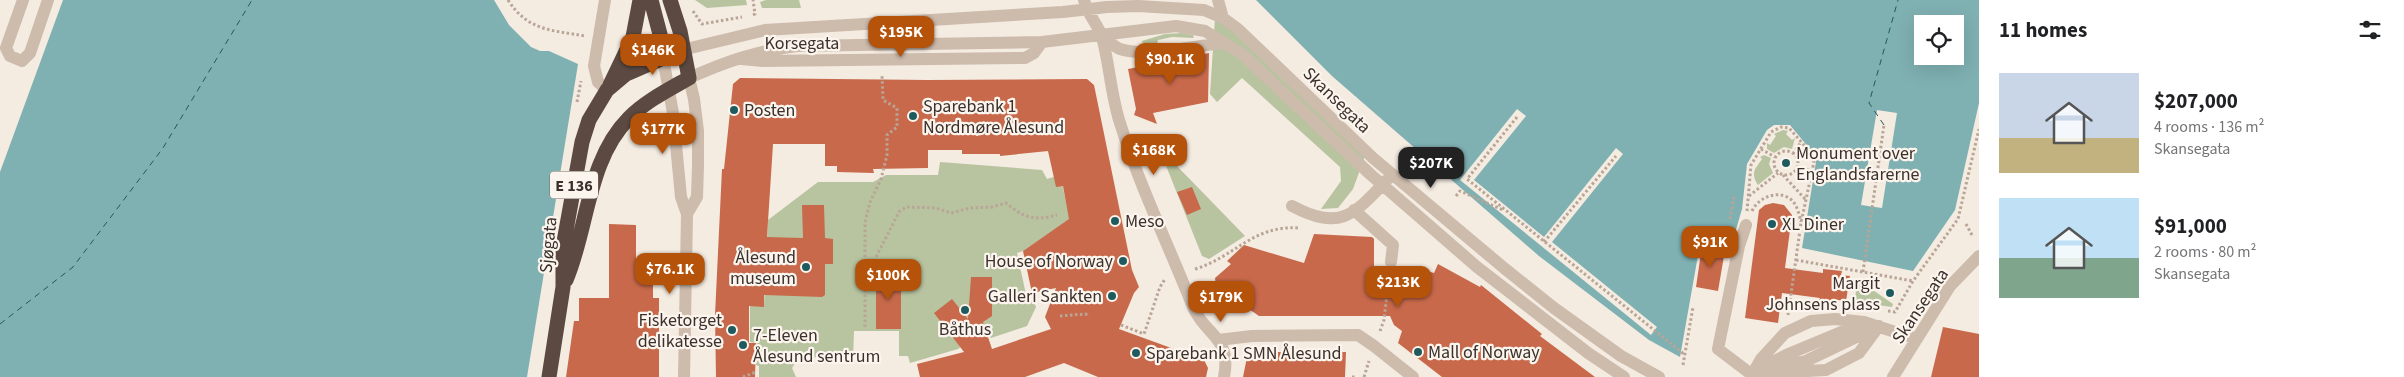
<!DOCTYPE html>
<meta charset="utf-8">
<style>
:root{--surface:#fff;--page:#f6f6f6;--text:#202124;--muted:#757577;--accent:#b45309}
body{margin:0;font-family:"Source Sans 3",sans-serif;background:var(--page);color:var(--text);height:100vh;display:flex;flex-direction:column;font-size:19px;white-space:nowrap}
*{box-sizing:border-box;margin:0}
p{font-size:16px;color:var(--muted)}
.icon{flex:none;width:28px;height:28px;fill:none;stroke:currentColor;stroke-width:2;stroke-linecap:round;stroke-linejoin:round}
.map{position:relative;flex:1;overflow:hidden}
.side{display:flex;flex-direction:column;background:var(--surface);width:425px}
.side>*{flex:none}
.buttons{position:absolute;left:1914px;top:15px;display:grid;gap:10px}
.buttons a{display:grid;place-items:center;width:50px;height:50px;border-radius:0px;background:var(--surface);box-shadow:0 5px 20px #0002;font-size:25px}
.price{position:absolute;translate:-50% -42px;padding:0 11px;border-radius:10px;background:var(--accent);color:#fff;font-size:16px;line-height:32px;filter:drop-shadow(0 1px 2px #0008)}
.price::after{content:'';position:absolute;left:50%;top:30px;width:15px;height:11px;margin-left:-8px;background:inherit;clip-path:polygon(0 0,100% 0,50% 100%)}
.price.active{background:#222;color:#fff}
ul{padding:0;list-style:none}
li{display:flex;align-items:center;gap:15px;height:125px;padding:0 20px}
li span{display:grid;place-items:center;flex:none;width:140px;height:100px;border-radius:0px;color:#555}
li>.icon{margin-inline-start:auto}
span .icon{width:60px;height:60px;fill:#fffc;stroke-width:1}
li b{font-size:21px}
h2{display:flex;justify-content:space-between;align-items:center;height:60px;padding:0 20px;font-size:21px}
main{display:flex;flex:1;min-height:0}
.map>svg:first-child{display:block}
.green{fill:#b8c4a0}
.water{fill:#7fb0b2;fill-rule:evenodd}
.pier{fill:#f4ebe1}
.lines{fill:none;stroke-linecap:round;stroke-linejoin:round}
.ferry{stroke:#1f5a5e;stroke-width:1;stroke-dasharray:6 5;stroke-linecap:butt}
.building{fill:#c8694b}
.path{stroke:#b9a596;stroke-width:3;stroke-dasharray:2.5 2.5;stroke-linecap:butt}
.minor{stroke:#cdbbac;stroke-width:12}
.highway{stroke:#5c4a42;stroke-width:15}
.poi-dot{fill:#1f5a5e;stroke:#fbf5ee;stroke-width:2}
.labels{text-anchor:middle;stroke-width:4.5;stroke-linejoin:round;paint-order:stroke}
.shield{fill:#fbf5ee;stroke:#756b66;stroke-width:1}
.shield-label{font-size:16px;font-weight:bold;fill:#3b302b}
.street-label{font-size:18px;fill:#3b302b;stroke:#fbf5ee}
.poi-label{font-size:18px;fill:#3b302b;stroke:#fbf5ee;text-anchor:start}
</style>
<main>
<div class="map">
<svg width="1979" height="377" viewBox="0 0 1979 377">
<rect width="100%" height="100%" fill="#f4ebe1"/>
<path class="green" d="M695,0H746L747,5L707,8Z
M766,0H799L801,8H762L760,2Z
M1215,18L1237,32L1365,156L1353,189L1338,208L1321,209L1341,181L1340,167L1242,78L1217,102L1210,94Z
M1182,33L1193,35L1194,38L1172,37L1158,40L1157,45L1143,44L1142,41L1165,34Z
M1783,130L1788,131L1786,134L1792,140L1795,138L1792,149L1784,147L1774,153L1767,149V143L1770,145L1776,136L1774,134Z
M1167,135L1177,166L1245,236L1209,259L1202,256L1161,153L1167,150L1162,137Z
M1764,155L1771,158L1769,164L1773,173L1758,185C1749,172 1757,167 1762,159L1760,157Z
M940,162L1042,170L1047,179L1060,175L1070,219L1023,251L1017,253L1027,299L1034,302L1036,307L1027,326L991,338L982,331L958,349L910,363L908,356H899V331H854L853,358L799,357L792,368L796,377H759V366L756,365L755,343L750,342V306L764,305L768,220L818,182H873L886,175H938Z
M1857,279L1893,304L1892,307L1855,302Z"/>
<path class="water" d="M63,0H494L509,25L531,47L540,51H549L578,64L527,377H0V172Z
M1256,0H1979V103L1955,210L1913,271L1802,248L1816,162L1814,154L1790,125H1774L1767,130L1747,164L1742,209L1733,240H1728L1727,249L1700,244L1680,357L1649,340L1539,256L1332,76ZM1922,24H1955V56H1922Z"/>
<path class="pier" d="M1517,109L1526,116L1474,180L1544,237L1616,148L1623,154L1552,242L1657,327L1651,335L1460,180Z
M1877,110L1897,113L1882,208L1861,205Z"/>
<g class="lines">
<path class="ferry" d="M1884,125L1869,103L1898,0
M0,324L73,267L163,148L252,0"/>
</g>
<path class="building" d="M1209,53L1208,102L1153,113L1157,124L1134,115L1136,109L1128,69Z
M740,78L928,80L1087,79L1094,85L1132,270L1139,287L1134,293L1119,329L1204,360L1208,368L1206,377H1098L1064,363L1025,377H920L917,364L964,352L934,313L952,299L968,319L971,277H992V316L983,322L992,349L1051,329L1045,317L1056,288L1032,293L1023,251L1069,219L1063,186L1056,187L1048,151L1000,156V154H962V150H928V168L873,169L874,173L837,172V166H825V144H773L767,237L803,238L802,205H824L825,238L833,239V264H825V295L822,297L764,295V307L749,306V343H756L755,377H716L715,315L722,169H724L733,84Z
M1192,187L1201,209L1187,215L1177,192Z
M1773,203L1784,205L1792,215L1785,268L1823,273V269L1842,271L1841,275L1850,276L1846,301L1838,300L1837,303L1819,301L1820,298L1782,293L1778,323L1745,318L1759,210L1765,205Z
M609,224L636,225V268H653V298H659V377H566L574,321H579V298H609Z
M1314,234L1372,237L1374,239V269L1395,289L1409,266L1434,273L1438,264L1480,287L1481,285L1542,334L1540,336L1595,377H1442L1398,343L1402,331L1394,325L1390,316H1259L1216,286L1215,278L1231,264L1227,261L1244,245L1304,263Z
M1702,246L1725,250L1718,291L1696,287Z
M876,273H901V329H876Z
M1943,327L1979,334V377H1931Z
M1248,352H1346L1345,377H1243Z"/>
<g class="lines">
<path class="path" d="M508,0C528,31 551,30 585,36
M693,11L702,24L742,17
M753,15L755,14L753,0
M577,102L581,81
M1517,117L1467,179L1685,355
M1761,149L1775,157
M1774 163a12 12 0 1 1 24 0a12 12 0 1 1-24 0Z
M1793,154L1801,142
M1797,167L1812,171
M1783,175L1806,200
M1456,196L1460,191L1503,210
M1749,196L1778,173
M1747,211L1751,165L1771,132L1781,127L1789,128L1811,153L1814,162L1801,223L1788,315
M1752,211C1758,198 1776,190 1789,198C1797,203 1799,214 1801,222
M1730,219L1734,197
M1966,224L1973,237
M1544,242L1616,156
M1796,260L1913,281
M865,264L873,263L899,212L906,207L936,208L951,213L970,208L992,207L1006,203C1024,218 1035,221 1057,215
M1195,269C1235,257 1253,225 1298,228
M1863,272L1884,125
M1888,311L1895,312L1913,281L1958,219L1979,129
M1060,316L1085,314L1090,315
M1121,325L1144,334L1160,287L1165,279
M865,327V222L870,202L881,179L887,155V135L897,127V108L883,100L882,75
M1380,331L1384,320L1389,276
M1683,365L1693,307
M743,377L756,372
M1352,377H1355
M1364,377L1369,361"/>
<path class="minor" d="M23,0L6,48L10,56L22,61L30,53L48,0
M605,0L594,66L598,82L607,90
M1084,0C1087,14 1098,24 1102,37C1110,66 1111,98 1121,126C1140,187 1168,244 1191,302C1204,337 1232,335 1224,377
M1218,0L1223,18
M1101,35C1107,39 1114,47 1120,49C1147,58 1196,45 1225,43
M742,59L763,61L1025,58L1034,53L1042,42
M1292,206C1340,231 1353,216 1387,180
M1354,210L1393,245L1391,262
M687,214L697,197L698,166V131L694,99L689,78C725,62 758,50 798,46L1042,42L1176,26L1205,31L1242,54L1370,174L1477,267L1588,353L1624,377
M1746,225L1739,246L1718,349L1751,374
M1218,340L1252,336L1358,335L1374,346L1413,377
M1767,365L1786,355L1863,323
M1773,368L1806,361L1875,328
M1751,374L1826,370L1859,353L1879,326
M684,377L687,214L681,197L673,113L663,58L682,50L765,30L1063,12L1107,7L1138,6L1204,10L1223,18L1238,29L1373,158L1504,268L1554,308L1621,356L1659,377
M1751,377L1761,359L1785,333L1811,321L1835,319L1864,322L1917,339
M1893,377L1950,286L1979,256"/>
<path class="highway" d="M610,85L633,37L640,0
M566,280C588,229 587,160 629,118C646,101 668,90 689,78L680,31L670,0
M549,377L563,287V247L582,142L589,120L607,90L626,74L663,58L661,38L651,0"/>
</g>
<g class="poi-dot">
<circle cx="734" cy="110" r="5"/>
<circle cx="913" cy="116" r="5"/>
<circle cx="1786" cy="163" r="5"/>
<circle cx="1115" cy="221" r="5"/>
<circle cx="1772" cy="224" r="5"/>
<circle cx="1123" cy="261" r="5"/>
<circle cx="806" cy="267" r="5"/>
<circle cx="1890" cy="293" r="5"/>
<circle cx="1112" cy="296" r="5"/>
<circle cx="965" cy="310" r="5"/>
<circle cx="732" cy="330" r="5"/>
<circle cx="743" cy="345" r="5"/>
<circle cx="1418" cy="352" r="5"/>
<circle cx="1136" cy="353" r="5"/>
</g>
<g class="labels">
<rect class="shield" x="550" y="171.5" width="48" height="27" rx="4"/>
<g class="shield-label">
<text x="574" y="191">E 136</text>
</g>
<g class="street-label">
<text x="802" y="49">Korsegata</text>
<text transform="translate(1337 100) rotate(44)" y="6">Skansegata</text>
<text transform="translate(548 245) rotate(-85)" y="6">Sjøgata</text>
<text transform="translate(1920 306) rotate(-56)" y="6">Skansegata</text>
</g>
<g class="poi-label">
<text x="923" y="112">Sparebank 1<tspan x="923" dy="21">Nordmøre Ålesund</tspan></text>
<text x="744" y="116">Posten</text>
<text x="1796" y="159">Monument over<tspan x="1796" dy="21">Englandsfarerne</tspan></text>
<text x="1125" y="227">Meso</text>
<text x="1782" y="230">XL Diner</text>
<text x="796" y="263" text-anchor="end">Ålesund<tspan x="796" dy="21">museum</tspan></text>
<text x="1113" y="267" text-anchor="end">House of Norway</text>
<text x="1880" y="289" text-anchor="end">Margit<tspan x="1880" dy="21">Johnsens plass</tspan></text>
<text x="1102" y="302" text-anchor="end">Galleri Sankten</text>
<text x="722" y="326" text-anchor="end">Fisketorget<tspan x="722" dy="21">delikatesse</tspan></text>
<text x="965" y="335" text-anchor="middle">Båthus</text>
<text x="753" y="341">7-Eleven<tspan x="753" dy="21">Ålesund sentrum</tspan></text>
<text x="1428" y="358">Mall of Norway</text>
<text x="1146" y="359">Sparebank 1 SMN Ålesund</text>
</g>
</g>
</svg>
<div class="buttons">
<a><svg class="icon" aria-label="locate" viewBox="0 0 24 24"><circle cx="12" cy="12" r="6"/><path d="M12 2v4M12 18v4M2 12h4M18 12h4"/></svg></a>
</div>
<b class="price" style="left:901px;top:58px">$195K</b>
<b class="price" style="left:653px;top:76px">$146K</b>
<b class="price" style="left:1170px;top:85px">$90.1K</b>
<b class="price" style="left:663px;top:155px">$177K</b>
<b class="price" style="left:1154px;top:176px">$168K</b>
<b class="price active" style="left:1431px;top:189px">$207K</b>
<b class="price" style="left:1710px;top:268px">$91K</b>
<b class="price" style="left:670px;top:295px">$76.1K</b>
<b class="price" style="left:888px;top:301px">$100K</b>
<b class="price" style="left:1398px;top:308px">$213K</b>
<b class="price" style="left:1221px;top:323px">$179K</b>
</div>
<section class="side">
<h2>11 homes<svg class="icon" aria-label="filters" viewBox="0 0 24 24"><path d="M4 7h16M4 17h16"/><circle cx="9" cy="7" r="2"/><circle cx="15" cy="17" r="2"/></svg></h2>
<ul>
<li><span style="background:linear-gradient(#c9d6e8 65%,#c2b280 0)"><svg class="icon" aria-label="home" viewBox="0 0 24 24"><path d="M3 11l9-7 9 7M6 9v11h12V9"/></svg></span><div><b>$207,000</b><p>4 rooms · 136 m²</p><p>Skansegata</p></div></li>
<li><span style="background:linear-gradient(#bfe0f5 60%,#7fa58c 0)"><svg class="icon" aria-label="home" viewBox="0 0 24 24"><path d="M3 11l9-7 9 7M6 9v11h12V9"/></svg></span><div><b>$91,000</b><p>2 rooms · 80 m²</p><p>Skansegata</p></div></li>
</ul>
</section>
</main>
